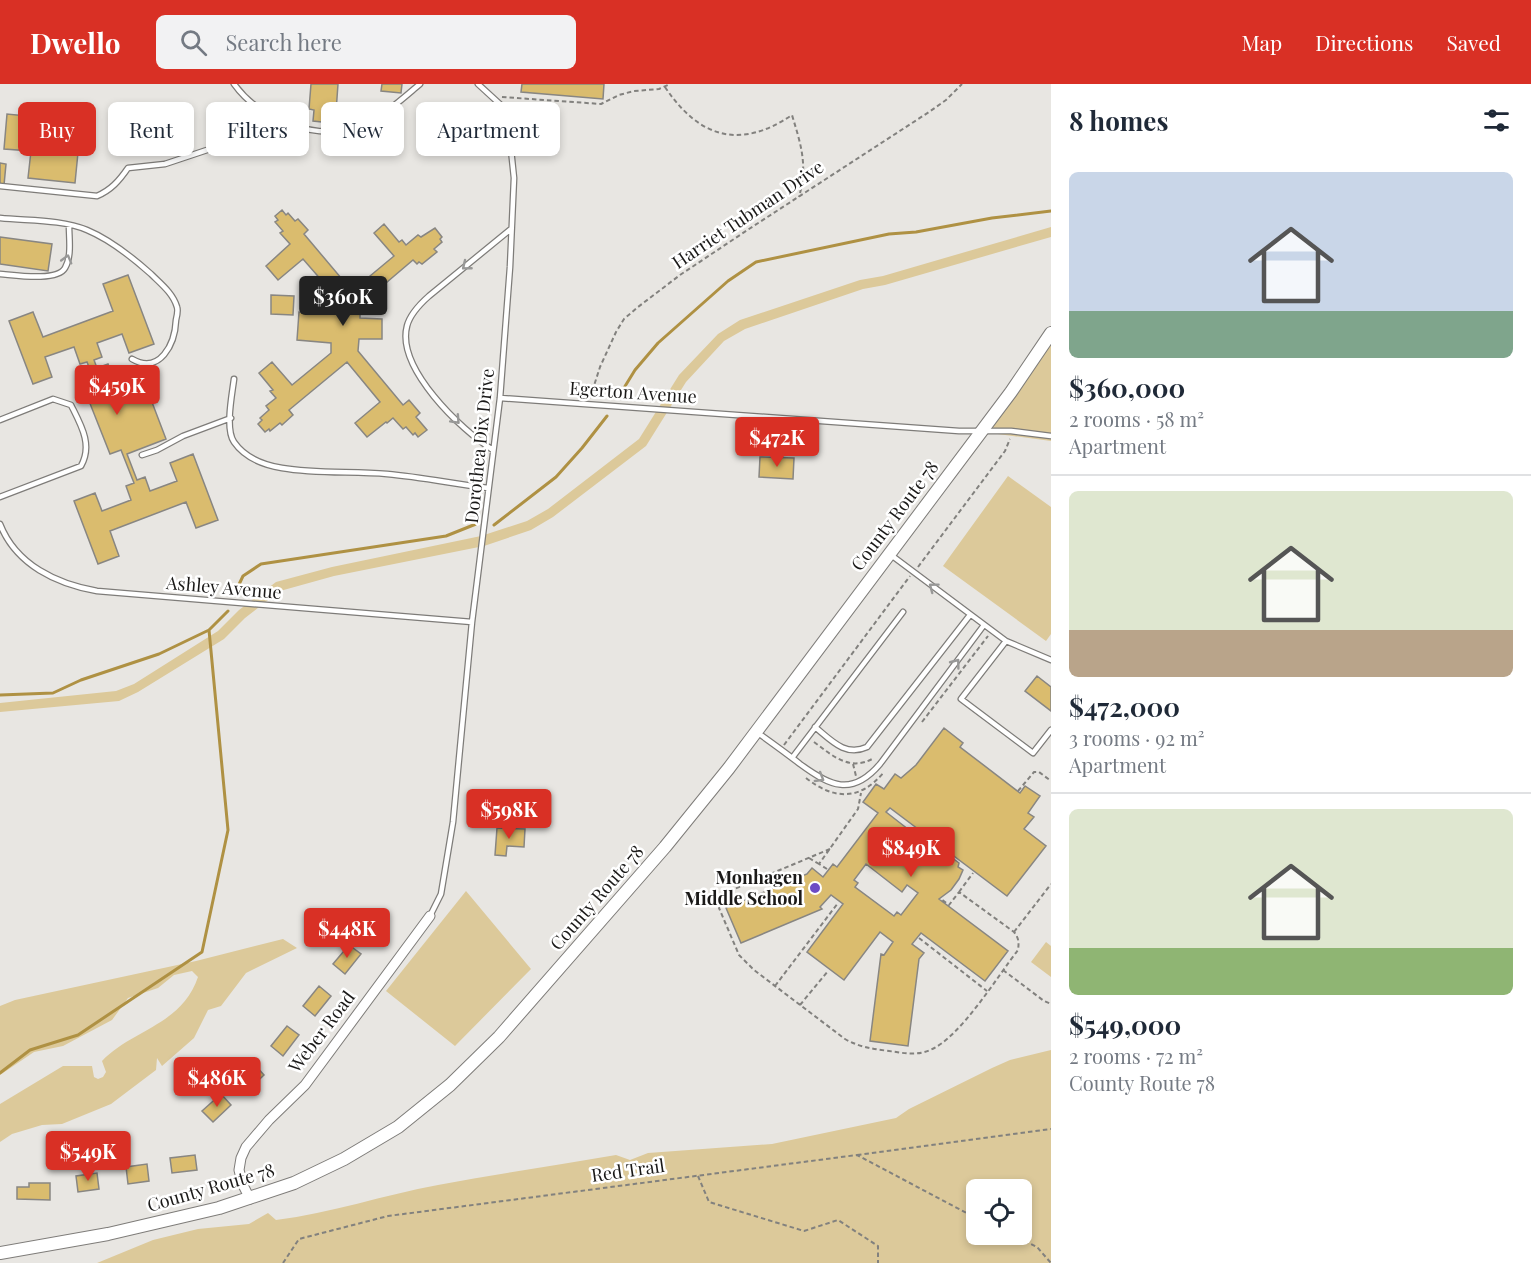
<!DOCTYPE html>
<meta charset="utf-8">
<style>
:root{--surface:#fff;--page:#f2f2f3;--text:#1f2937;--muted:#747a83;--line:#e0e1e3;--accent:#d93025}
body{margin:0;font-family:"Playfair Display",serif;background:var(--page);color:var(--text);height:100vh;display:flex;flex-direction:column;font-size:22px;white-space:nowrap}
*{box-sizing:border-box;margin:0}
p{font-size:20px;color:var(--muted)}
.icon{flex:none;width:33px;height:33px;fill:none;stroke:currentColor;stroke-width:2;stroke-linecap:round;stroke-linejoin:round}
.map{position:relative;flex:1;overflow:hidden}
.drawer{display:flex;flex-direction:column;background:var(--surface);width:480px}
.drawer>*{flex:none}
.hud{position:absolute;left:18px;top:18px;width:570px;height:54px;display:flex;gap:12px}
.fabs{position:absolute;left:966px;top:1095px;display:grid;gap:12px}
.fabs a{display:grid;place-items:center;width:66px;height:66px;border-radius:9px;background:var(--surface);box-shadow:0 3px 9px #0003;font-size:30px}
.price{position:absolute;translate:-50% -51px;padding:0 14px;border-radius:6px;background:var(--accent);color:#fff;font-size:20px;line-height:39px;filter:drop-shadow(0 2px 3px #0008)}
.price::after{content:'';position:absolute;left:50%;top:36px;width:18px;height:14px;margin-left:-9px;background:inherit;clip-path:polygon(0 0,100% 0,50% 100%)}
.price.active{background:#222;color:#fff}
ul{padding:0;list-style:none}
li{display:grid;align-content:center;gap:12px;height:318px;padding:0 18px}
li+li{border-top:2px solid var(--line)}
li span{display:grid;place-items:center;height:186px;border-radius:9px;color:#555}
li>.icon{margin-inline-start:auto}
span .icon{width:108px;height:108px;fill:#fffc;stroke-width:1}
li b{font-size:26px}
h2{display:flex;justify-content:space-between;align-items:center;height:72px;padding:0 18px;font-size:26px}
.pill{padding:0 21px;border-radius:9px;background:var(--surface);box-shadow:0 3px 9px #0003;font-size:21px;line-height:54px}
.pill.active{background:var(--accent);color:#fff}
header{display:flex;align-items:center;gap:36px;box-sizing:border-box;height:84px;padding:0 30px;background:var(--accent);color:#fff}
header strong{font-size:28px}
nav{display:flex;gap:33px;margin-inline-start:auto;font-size:21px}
.search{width:420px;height:54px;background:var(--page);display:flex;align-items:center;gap:15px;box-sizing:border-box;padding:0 21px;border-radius:9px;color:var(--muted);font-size:22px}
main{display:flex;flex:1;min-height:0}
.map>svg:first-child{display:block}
.green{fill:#dcc99a;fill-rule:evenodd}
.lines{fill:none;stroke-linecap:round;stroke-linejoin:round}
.stream{stroke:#af9143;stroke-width:3}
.building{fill:#dabc6e;stroke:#888682;stroke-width:1.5;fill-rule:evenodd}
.service-casing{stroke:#7e7c79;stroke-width:7}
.minor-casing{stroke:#7e7c79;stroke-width:11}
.tertiary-casing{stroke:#7e7c79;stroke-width:14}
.path{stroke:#82817e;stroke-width:2;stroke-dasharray:4.5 3;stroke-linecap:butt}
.service{stroke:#fff;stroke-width:4.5}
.minor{stroke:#fff;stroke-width:9}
.tertiary{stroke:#fff;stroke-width:12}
.oneway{stroke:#989897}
.poi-dot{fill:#6d4bc4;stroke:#fff;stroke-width:2}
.labels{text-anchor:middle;stroke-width:5;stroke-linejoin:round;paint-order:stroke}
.street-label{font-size:18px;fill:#1a1918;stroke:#fff}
.poi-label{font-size:18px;font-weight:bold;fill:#1a1918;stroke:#fff;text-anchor:end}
</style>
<header>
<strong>Dwello</strong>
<div class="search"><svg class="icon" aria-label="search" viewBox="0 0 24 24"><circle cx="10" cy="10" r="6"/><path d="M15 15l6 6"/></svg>Search here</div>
<nav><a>Map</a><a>Directions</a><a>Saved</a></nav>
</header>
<main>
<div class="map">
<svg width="1051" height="1179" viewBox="0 0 1051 1179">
<rect width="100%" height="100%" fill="#e8e6e2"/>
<path class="green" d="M1051,143V153L885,201L863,205L745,245L724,257L686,298L646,362L553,433L531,446L484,462L334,492L280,507L245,534L224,555L138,608L119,617L0,628V619L116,607L134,600L218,547L239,526L276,498L332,483L481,452L527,437L548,425L639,355L679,291L718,250L740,236L860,196L883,192Z
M1051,253V357L983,348Z
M1008,392L1051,423V550L1046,557L943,482Z
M466,807L531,885L455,962L386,907Z
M283,855L297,864L246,889L221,922L208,926L194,954L162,982L157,974L156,986L111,1020L62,1040L42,1041L12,1050L0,1058V1020L63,982H92L94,993L98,995L103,993L106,988L102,977C133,945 182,941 198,893L192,887L174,891L158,904L128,914L112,936L63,962L34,968L0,991V922L15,916L196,877Z
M1046,858L1051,862V893L1031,878Z
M1051,966V1179H97L153,1156L198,1145L249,1140L268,1129L276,1136C331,1129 384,1111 438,1101C497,1090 557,1081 616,1071L630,1076L648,1069L772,1060L896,1034L909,1025L992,984L1010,976ZM976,1106H1022V1150H976Z"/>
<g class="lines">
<path class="stream" d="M619,312L635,286L658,259L728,197L756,178L889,150L916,148L992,134L1051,127
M494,441L556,393L582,364L607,332
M235,509L243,492L261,480L446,452L476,440
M0,611L53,609L81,596L159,570L209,546L228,527
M0,989L30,966L78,951L202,868L228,746L209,546"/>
</g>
<path class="building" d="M311,0H338L336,28H332L331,39L313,37L314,26L309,25Z
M382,0H402L401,9L381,7Z
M522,0H604L603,15L521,8Z
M68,27L82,28L75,99L28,94L31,67L4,65L7,30L67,36Z
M0,79L6,80L4,101L0,100Z
M282,126L286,131L288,129L295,137L298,135L308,146L304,150L352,207L394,172L374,149L384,140L399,158L402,156L406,161L418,151L421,153L435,144L442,153L440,155L442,158L434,165L437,168L422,180L419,178L417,180L413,176L360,221V234L382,235V255H359L358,267L403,321L409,316L420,329L416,333L427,346L418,353L415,349L413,351L406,343L403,345L393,334L387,339L386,338L367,353L355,339L380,318L347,278L289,326L293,331L282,341L280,339L270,347L269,345L265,348L258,340L262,336L260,334L269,326L266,322L276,314L270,307L273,306L259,289L272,278L292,301L331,269V259L297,256L299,228L332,230L333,216H335L336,213L303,175L278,196L266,182L290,160L280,149L283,147L275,138L278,136L275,132Z
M0,153L52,160L48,187L0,180Z
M128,191L154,260L129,269L122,250L97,259L102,273L94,276L97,284L108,280L116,302L142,292L166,355L127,370L137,396L145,393L150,407L177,397L170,379L193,370L218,436L196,444L186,418L110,447L119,472L98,480L74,417L95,409L102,427L131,416L126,402L134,399L121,366L110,370L87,312L98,307L87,278L80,280L74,263L45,273L52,293L33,300L9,237L33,228L43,253L113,227L103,200Z
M271,211L294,212L293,231L271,230Z
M760,373L794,374L793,395L759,393Z
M1037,592L1051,603V627L1025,607Z
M944,644L963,659L960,663L1020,709L1025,702L1040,712L1028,729L1034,733L1024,745L1046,762L1007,812L890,724L886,728L913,749L915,746L959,779L958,783L963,786L959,795L951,806L939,815L1008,867L985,897L921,849L912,860L924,869L919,875L908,962L870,957L881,870L884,871L893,858L880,848L844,896L807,868L843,820L831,811L820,823L822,825L741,859L726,824L807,790L812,784L823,793L833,780L837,783L878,729L863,718L876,700L884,705L895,690L901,694L916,681ZM866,780L902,808L907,801L918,809L901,831L897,828L894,832L855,803L858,799L854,796Z
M497,744L525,745L524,763L507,762L506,772L495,771Z
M349,861L361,870L345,890L333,880Z
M319,902L331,912L315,932L303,922Z
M287,942L299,951L283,972L271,962Z
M254,980L264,991L246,1008L235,997Z
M221,1010L231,1021L213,1038L202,1027Z
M195,1071L197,1086L172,1089L170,1074Z
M147,1080L149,1097L128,1100L126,1083Z
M97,1089L99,1105L78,1108L76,1092Z
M29,1099H50V1116L17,1115V1103H29Z"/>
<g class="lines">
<defs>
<path id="service" d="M234,0C260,36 317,58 359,42C382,34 402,15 420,0
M0,102L97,112C111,106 119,97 128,84L165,80L252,51L276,35
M0,134C27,137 61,135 87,146C111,156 132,173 151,190C160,199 173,209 177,223C178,226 177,232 176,236C175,260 160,291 132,275
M0,190C14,191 57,198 65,184C72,172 69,155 69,141
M234,295C232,311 225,345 234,358C245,374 264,381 282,384C316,390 353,387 387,390C421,393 455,400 488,404
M500,314L959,347H1011L1051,352
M0,336L53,315L71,321C81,341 93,361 81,382L0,413
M493,366C461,346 396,284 407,242C410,230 420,220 429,212L511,145
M142,371L157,366L183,352L231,334
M0,440C16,481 57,500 97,507L472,538
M891,471L1006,557L1051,576
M1006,557L961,615L1033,669L1051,646
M815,643C831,656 845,673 867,663L970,531
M758,649C772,659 786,669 800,680C830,702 852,713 880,680L984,541
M792,674L903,528
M430,832L441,810L453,738L472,538L500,314L510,183L514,94L508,37L502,22L478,0"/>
<path id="minor" d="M250,1115L243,1101L239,1086L241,1074L246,1063L269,1036L305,1001L430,832"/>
<path id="tertiary" d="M0,1169L108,1150L219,1124L294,1099L344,1075L398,1043L450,1001L499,953L665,763L729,684L1011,308L1051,249"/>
</defs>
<use href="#service" class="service-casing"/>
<use href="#minor" class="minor-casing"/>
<use href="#tertiary" class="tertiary-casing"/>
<path class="path" d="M665,3C699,54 740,66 792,31C801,61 808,81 799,113
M502,13L601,20L619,11L634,7L659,5L670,0
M590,314L600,283L616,248L624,235L638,223L680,191L749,145L929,28L946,16L962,0
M918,483L1005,367L1010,355
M922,638L988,552
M814,658C833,672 850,688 874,674
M784,661L910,492
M853,680L856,692
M806,694C834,716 860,717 884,688
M1018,707L1034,688H1039L1051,697
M830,765L732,806L721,816L719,824L739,871L754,886L845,955C859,963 873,965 889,967C903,969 917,972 930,966C960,954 997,893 1018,866C1019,859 1019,854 1014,848L959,808L949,821L941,815
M809,774L819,780
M827,785L819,780L858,725L861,709
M959,808L973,789
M1014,848L1051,800
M919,854L987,907
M1003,886L1044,917L1051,920
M775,902L838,819
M800,921L828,887
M857,1071L1051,1045
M698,1092L709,1118L804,1147L838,1136L878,1162V1179
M1011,1150L1037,1163L1051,1179
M283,1179L299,1155L388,1132L857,1071L976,1134"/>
<use href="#service" class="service"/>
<use href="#minor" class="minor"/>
<use href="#tertiary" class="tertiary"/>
</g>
<defs><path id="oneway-chevron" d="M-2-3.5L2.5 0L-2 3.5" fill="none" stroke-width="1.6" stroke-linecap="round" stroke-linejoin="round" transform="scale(1.5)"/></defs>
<g class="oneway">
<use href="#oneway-chevron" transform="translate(67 175) rotate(-74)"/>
<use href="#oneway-chevron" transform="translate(466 182) rotate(141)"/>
<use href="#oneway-chevron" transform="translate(456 336) rotate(47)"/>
<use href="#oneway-chevron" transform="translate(933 503) rotate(-143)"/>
<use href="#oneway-chevron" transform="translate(956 579) rotate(-53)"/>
<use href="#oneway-chevron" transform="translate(820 694) rotate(31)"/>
</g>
<circle class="poi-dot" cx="815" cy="804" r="6"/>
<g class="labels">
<g class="street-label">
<text transform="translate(748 131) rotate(-34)" y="6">Harriet Tubman Drive</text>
<text transform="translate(633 309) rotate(4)" y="6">Egerton Avenue</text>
<text transform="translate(480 362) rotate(-84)" y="6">Dorothea Dix Drive</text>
<text transform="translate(895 432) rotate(-53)" y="6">County Route 78</text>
<text transform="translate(224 504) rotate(5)" y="6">Ashley Avenue</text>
<text transform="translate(597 814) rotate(-49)" y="6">County Route 78</text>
<text transform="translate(322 948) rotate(-53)" y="6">Weber Road</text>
<text transform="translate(628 1087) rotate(-8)" y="6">Red Trail</text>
<text transform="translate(211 1104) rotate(-16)" y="6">County Route 78</text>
</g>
<g class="poi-label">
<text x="803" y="800">Monhagen<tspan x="803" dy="21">Middle School</tspan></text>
</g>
</g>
</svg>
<div class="fabs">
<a><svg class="icon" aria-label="locate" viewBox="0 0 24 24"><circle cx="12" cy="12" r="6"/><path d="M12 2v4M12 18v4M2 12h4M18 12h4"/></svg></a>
</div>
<b class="price active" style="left:343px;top:243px">$360K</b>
<b class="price" style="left:117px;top:332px">$459K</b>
<b class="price" style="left:777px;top:384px">$472K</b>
<b class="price" style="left:509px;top:756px">$598K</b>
<b class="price" style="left:911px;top:794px">$849K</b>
<b class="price" style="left:347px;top:875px">$448K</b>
<b class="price" style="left:217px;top:1024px">$486K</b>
<b class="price" style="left:88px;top:1098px">$549K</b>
<div class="hud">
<a class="pill active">Buy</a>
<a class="pill">Rent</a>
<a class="pill">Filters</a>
<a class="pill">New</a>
<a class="pill">Apartment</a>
</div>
</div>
<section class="drawer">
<h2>8 homes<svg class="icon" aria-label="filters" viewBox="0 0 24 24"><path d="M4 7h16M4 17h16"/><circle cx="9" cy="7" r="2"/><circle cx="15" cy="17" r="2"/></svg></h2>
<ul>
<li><span style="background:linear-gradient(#c9d6e8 75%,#7fa58c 0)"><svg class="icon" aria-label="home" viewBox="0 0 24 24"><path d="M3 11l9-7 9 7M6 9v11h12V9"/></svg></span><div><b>$360,000</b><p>2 rooms · 58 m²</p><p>Apartment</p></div></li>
<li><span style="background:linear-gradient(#dfe7d0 75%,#b9a48a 0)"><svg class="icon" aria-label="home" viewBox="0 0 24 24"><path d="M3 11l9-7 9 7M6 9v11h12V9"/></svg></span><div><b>$472,000</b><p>3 rooms · 92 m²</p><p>Apartment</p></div></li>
<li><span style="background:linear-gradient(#dfe7d0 75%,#8fb573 0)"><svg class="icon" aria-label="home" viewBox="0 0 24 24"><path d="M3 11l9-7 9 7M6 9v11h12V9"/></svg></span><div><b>$549,000</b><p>2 rooms · 72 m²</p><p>County Route 78</p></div></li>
</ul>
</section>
</main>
